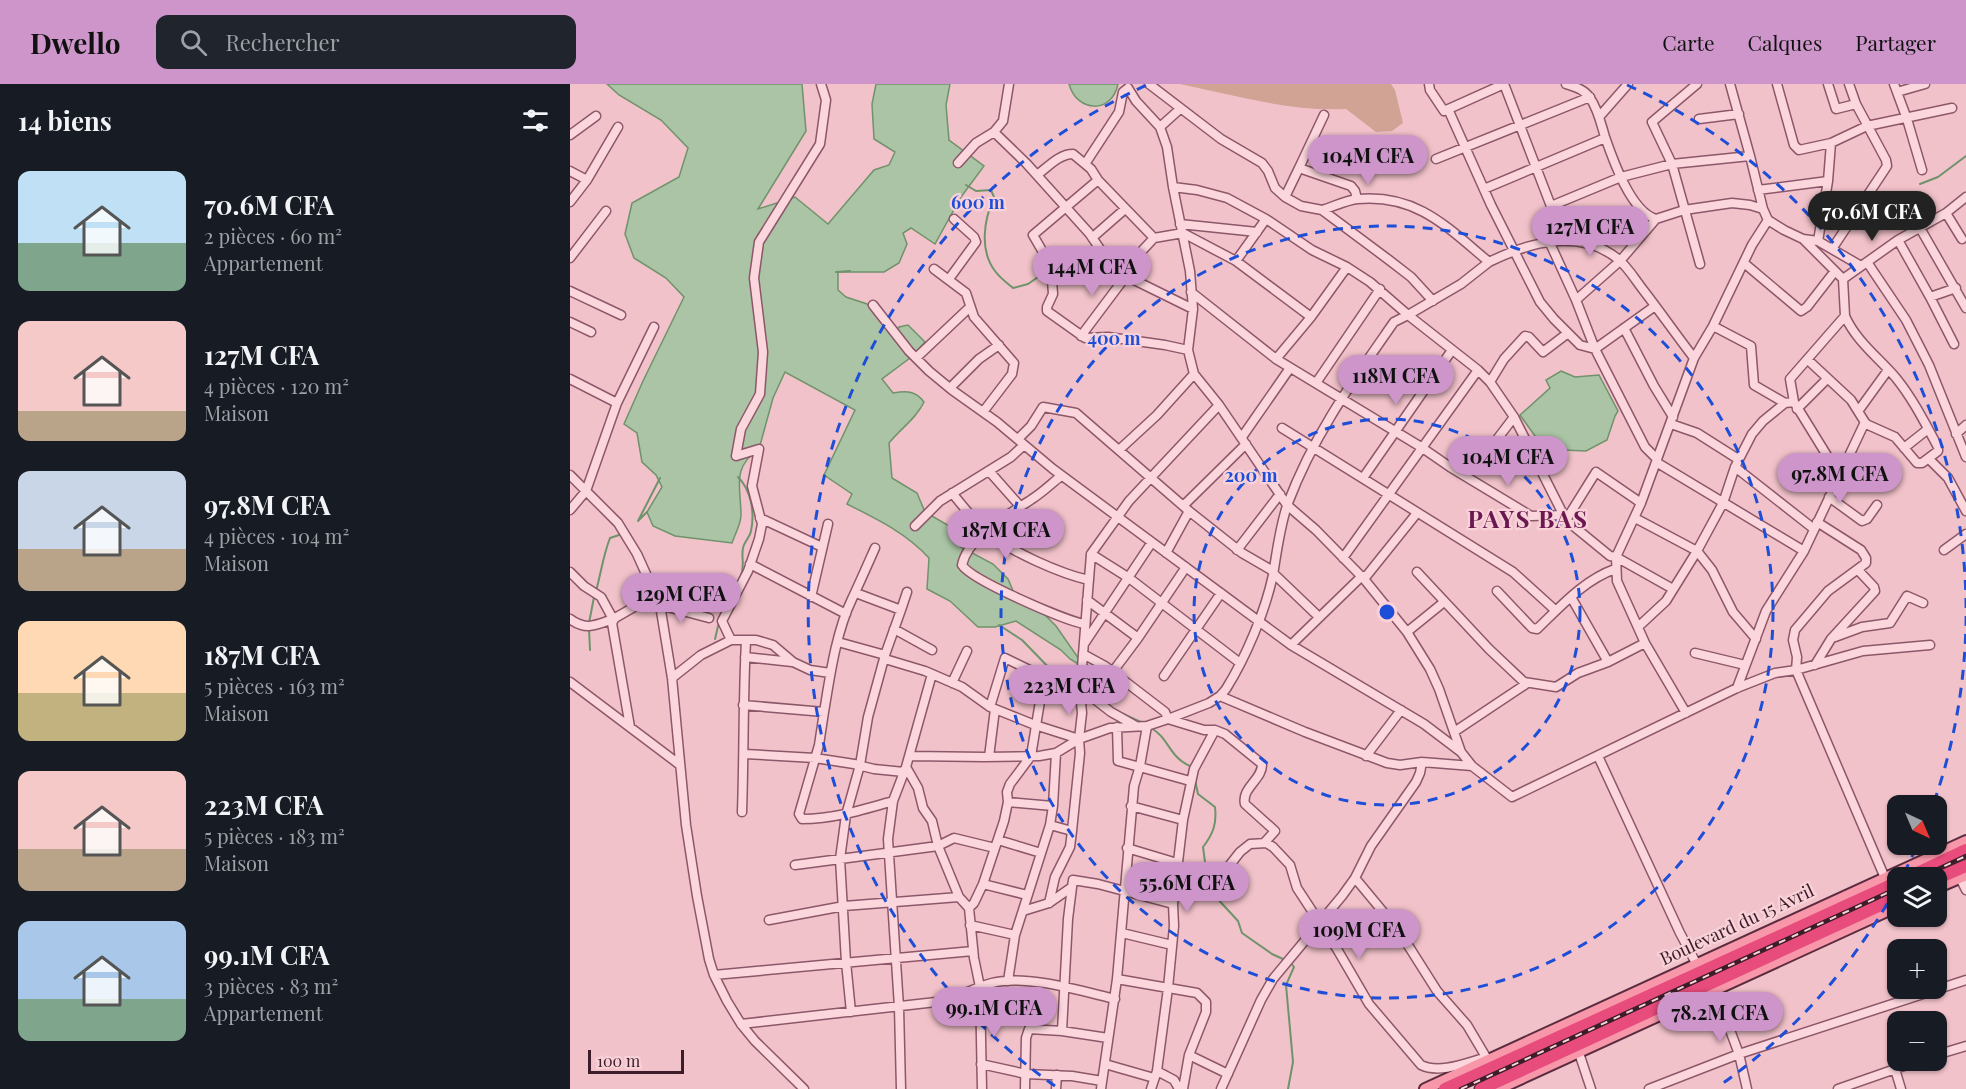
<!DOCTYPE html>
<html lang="fr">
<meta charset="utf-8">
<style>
:root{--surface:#171b24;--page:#20242c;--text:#f1f3f6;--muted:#9ea1a6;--accent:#cd95c9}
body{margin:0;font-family:"Playfair Display",serif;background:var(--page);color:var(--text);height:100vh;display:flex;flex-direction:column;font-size:22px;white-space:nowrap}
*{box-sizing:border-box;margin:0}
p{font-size:20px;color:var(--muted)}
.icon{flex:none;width:33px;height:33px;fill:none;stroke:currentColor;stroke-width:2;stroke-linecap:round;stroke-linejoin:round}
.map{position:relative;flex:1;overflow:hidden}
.drawer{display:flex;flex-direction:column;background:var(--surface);width:570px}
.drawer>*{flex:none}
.needle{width:39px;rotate:136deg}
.buttons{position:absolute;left:1317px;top:711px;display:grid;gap:12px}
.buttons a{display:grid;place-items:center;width:60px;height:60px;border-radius:12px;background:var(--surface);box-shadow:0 2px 4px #0004;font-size:30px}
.scale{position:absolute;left:18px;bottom:15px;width:96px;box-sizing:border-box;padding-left:6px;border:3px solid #3c1d29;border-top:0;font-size:16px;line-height:21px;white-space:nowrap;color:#3c1d29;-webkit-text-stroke:4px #f8d2d8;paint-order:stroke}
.price{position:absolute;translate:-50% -51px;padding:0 14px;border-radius:21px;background:var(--accent);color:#111;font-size:20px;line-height:39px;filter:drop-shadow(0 2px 3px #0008)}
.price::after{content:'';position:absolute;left:50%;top:36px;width:18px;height:14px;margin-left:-9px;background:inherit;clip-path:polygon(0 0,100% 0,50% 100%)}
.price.selected{background:#222;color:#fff}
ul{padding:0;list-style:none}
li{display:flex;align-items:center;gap:18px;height:150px;padding:0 18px}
li span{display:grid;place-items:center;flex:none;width:168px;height:120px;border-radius:12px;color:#555}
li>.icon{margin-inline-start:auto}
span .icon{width:72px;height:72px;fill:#fffc;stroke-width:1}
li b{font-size:26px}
h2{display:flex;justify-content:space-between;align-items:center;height:72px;padding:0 18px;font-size:26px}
header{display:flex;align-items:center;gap:36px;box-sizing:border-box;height:84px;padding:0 30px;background:var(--accent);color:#111}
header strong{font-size:28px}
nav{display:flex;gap:33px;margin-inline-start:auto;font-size:21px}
.search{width:420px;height:54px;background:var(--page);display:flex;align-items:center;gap:15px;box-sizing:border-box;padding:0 21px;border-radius:12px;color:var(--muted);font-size:22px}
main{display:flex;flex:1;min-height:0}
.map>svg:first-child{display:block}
.green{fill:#d1a395}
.water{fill:#aac4a5;stroke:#6f936a;stroke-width:1.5}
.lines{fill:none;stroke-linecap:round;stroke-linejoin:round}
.stream{stroke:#6f936a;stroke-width:2}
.minor-casing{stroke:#8d576a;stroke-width:11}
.major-casing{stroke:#5a2c3f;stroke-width:14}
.highway-casing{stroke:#5a2c3f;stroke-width:15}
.minor{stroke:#fbd6dc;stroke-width:8}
.major{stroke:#f897a9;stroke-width:10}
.highway{stroke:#e84c7c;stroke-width:12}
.rail-casing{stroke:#3c1d29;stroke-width:4.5}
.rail{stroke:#f8d2d8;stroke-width:2;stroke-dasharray:7;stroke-linecap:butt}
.ring{fill:none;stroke:#1d4ed8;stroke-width:3;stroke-dasharray:10 8}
.labels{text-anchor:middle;stroke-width:4.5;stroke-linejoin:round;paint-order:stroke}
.street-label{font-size:18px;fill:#3c1d29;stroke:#f8d2d8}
.district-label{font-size:24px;font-weight:bold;letter-spacing:1.5px;fill:#6c1850;stroke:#f8d2d8}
.centre{fill:#1d4ed8;stroke:#f8d2d8;stroke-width:3}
.ring-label{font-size:18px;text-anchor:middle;font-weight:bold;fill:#1d4ed8;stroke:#f8d2d8;stroke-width:4.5;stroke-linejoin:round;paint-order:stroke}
</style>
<header>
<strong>Dwello</strong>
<div class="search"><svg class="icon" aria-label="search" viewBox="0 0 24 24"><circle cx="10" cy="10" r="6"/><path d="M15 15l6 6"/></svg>Rechercher</div>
<nav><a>Carte</a><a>Calques</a><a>Partager</a></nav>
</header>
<main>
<section class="drawer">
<h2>14 biens<svg class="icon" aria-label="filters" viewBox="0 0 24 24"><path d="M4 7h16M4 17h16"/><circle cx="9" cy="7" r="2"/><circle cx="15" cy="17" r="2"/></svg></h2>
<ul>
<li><span style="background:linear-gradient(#bfe0f5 60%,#7fa58c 0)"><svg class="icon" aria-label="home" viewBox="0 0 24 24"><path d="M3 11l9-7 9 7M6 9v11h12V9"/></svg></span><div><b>70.6M CFA</b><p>2 pièces · 60 m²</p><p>Appartement</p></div></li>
<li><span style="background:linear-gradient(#f6c9c9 75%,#b9a48a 0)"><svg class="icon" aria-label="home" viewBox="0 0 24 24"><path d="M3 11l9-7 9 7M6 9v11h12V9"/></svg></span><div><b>127M CFA</b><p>4 pièces · 120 m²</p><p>Maison</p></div></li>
<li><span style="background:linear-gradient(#c9d6e8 65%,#b9a48a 0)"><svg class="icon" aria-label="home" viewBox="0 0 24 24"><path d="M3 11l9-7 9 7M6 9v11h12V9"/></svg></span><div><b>97.8M CFA</b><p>4 pièces · 104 m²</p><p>Maison</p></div></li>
<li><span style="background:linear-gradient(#ffd9b3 60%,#c2b280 0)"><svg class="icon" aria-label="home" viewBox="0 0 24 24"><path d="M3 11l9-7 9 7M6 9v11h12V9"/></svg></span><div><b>187M CFA</b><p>5 pièces · 163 m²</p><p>Maison</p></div></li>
<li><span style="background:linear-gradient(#f6c9c9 65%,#b9a48a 0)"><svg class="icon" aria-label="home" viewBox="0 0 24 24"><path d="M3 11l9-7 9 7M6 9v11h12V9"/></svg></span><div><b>223M CFA</b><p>5 pièces · 183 m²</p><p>Maison</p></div></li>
<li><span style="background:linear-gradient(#a9c7e8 65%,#7fa58c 0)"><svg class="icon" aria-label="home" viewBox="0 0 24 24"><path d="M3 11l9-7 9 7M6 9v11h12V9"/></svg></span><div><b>99.1M CFA</b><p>3 pièces · 83 m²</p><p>Appartement</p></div></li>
</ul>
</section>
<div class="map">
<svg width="1396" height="1005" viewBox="0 0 1396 1005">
<rect width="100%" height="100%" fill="#f2c2ca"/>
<path class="green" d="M610,0H821L825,6L833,39L822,47L806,48L776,25C720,28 664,11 610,0Z"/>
<path class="water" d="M37,0H232L236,47L188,125L225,113L258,140L304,86L319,81L325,68L304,55L302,20L306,0H380L376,21L379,56L414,82L391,113L365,160L341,144L333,149L337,160L329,179L314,188H268V206L276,213L297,220L324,249L329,243L338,241L355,258L340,274L312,295L323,309C336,307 345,306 354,318C346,335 330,345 319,359L322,394L347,409L355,428L381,443L391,463L423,480L438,495L444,509L474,530L486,542L511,578L521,583V588L500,575L491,566L446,537L425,543H408L380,517L357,505L359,474C336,449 307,435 277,420L282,410L254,391L285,326L215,288L203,314L189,365C161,384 171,403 171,431C171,440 165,450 162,459L105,452L83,442L77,428L92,403L86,391L72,378L67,349L54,340L73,297L114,213L96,194L64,174L55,150L62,119L109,93L118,64L91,36L49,11Z
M499,0H548C542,30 507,29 499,0Z
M991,287L1005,293L1029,291L1048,327L1045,332L1037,356L1016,367L993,366L965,352L950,331L980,304L976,296Z"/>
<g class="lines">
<path class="stream" d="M1350,100L1368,93L1396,72
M396,101L406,107L421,106L424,113C414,136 409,166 425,187C430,194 437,199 443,204L458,200L471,191
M266,188L280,187
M168,393C181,406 185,428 181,447C180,453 174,458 173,464C171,474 175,480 171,492
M77,428L68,437L90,394
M26,507C31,489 33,472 40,454L49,451
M19,539L24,513
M429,541L452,556L489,594L507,605
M19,545L20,566
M145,555L149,538
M551,629L573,639
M581,644C599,654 599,673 620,682L621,685
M625,696L628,710L645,723C647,740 643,750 633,763L637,793L645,812L668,837L672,849L702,870L715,876
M718,1005L723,978L716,901L724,883L720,878"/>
<defs>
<path id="minor" d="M439,0L433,37L424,48L456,79L519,149L541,181L556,192L623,225
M579,0L651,55L692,79L698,87L705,104L715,113L731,122L752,126L819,176L841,193L863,217
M859,0L860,6L874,27L934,0
M934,0L994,156
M996,0C1005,3 1014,5 1020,14C1028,25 1031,40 1035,53C1043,76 1061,128 1086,135
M1127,0L1082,38L1102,80L1130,180
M1160,0L1180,72
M1207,0L1224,61L1229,66L1261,59L1297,42L1382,24
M1258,0L1266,25L1286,20
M1324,0L1337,35L1352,86
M1327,8L1355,0
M878,25L921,121L970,218L984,235L1010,261L1025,265L1085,222
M754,31L729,84L781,102L785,107L787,115
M1029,33L1058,0
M1129,35L1169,30
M590,43L610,25
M0,51L26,32
M866,75L1020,13
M388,79L406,59L424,48
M515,80L549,28L553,8L558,4L566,17L590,43L597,63L603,103L620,187L623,225L618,266L624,290L649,321L717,421L746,446L794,495L837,548L860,585L869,605L891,668
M0,87L17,96
M467,91C478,83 489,70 503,70L521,85L528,96L584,154L613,149L666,177L741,233
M528,96L463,151L481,182L483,210L477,223V227L515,254L538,253L595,261L618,266
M603,103L627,106L657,114L696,135L742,166L777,183L741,233L706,275
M914,105L1035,54
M1188,106L1258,97L1261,59
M715,113L729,84
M0,118L17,96L48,43
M981,122L1051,93L1102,80L1180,72L1193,125
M752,126C763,123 776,116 788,115C847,110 877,143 919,178C960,158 1009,144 1048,175C1058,183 1066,197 1074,207C1091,229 1107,252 1124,274
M1376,129L1392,155
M610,140L687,148
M1350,144L1396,224
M523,153L555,125
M1233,155L1273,195L1328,156L1376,129L1396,113
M1328,156L1360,213L1384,260
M979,157L1006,216
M1248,157L1258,97
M1262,165L1317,82L1316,76L1286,20L1279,0
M0,174L36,127
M666,177L696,135
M919,178L891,200L838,231L908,286L920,298L944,333L996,436L1040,472L1046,473L1103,505
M1297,178L1336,236L1359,281L1396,373
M1174,179L1231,227L1237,223L1265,187
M364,185L396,209L404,233L444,279L442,290L413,328
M551,189L584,154
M379,195L406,158L404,153L384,135
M0,207L51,231
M621,208L706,275L851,363L880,383L961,432L994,431
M1360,213L1386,204
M303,221L339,267L359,287L382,306L427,338L483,385L721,561L854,640L891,668L902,682L942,713L1167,604L1205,589L1226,586L1293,567L1360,561
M0,238L21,248
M1143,242L1181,262L1184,301L1215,319
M1054,244L1084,302L1103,333
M511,252L556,192
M346,274L400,223
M1238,276L1281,316L1296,340L1325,353L1347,379H1352L1368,367V363C1355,339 1343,315 1326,294C1309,274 1286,257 1275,232
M0,295L47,319
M920,298L934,275L955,252L959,253L973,268L998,249
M746,299L810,205
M380,304L409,275L429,261
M1227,325L1257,295
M1289,326L1318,286
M1101,340L1127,349L1168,375
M712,344L943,488L985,526
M1386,350L1396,341
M672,353L720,284
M448,355L461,342L473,323L506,329L619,427L672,469L703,487
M1334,364L1358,345
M549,366L587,331L624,290
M912,375L944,333
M1087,375L1075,363L1025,265L1006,216L1050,177L1086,135L1114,126L1162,119L1180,121L1193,125L1198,136L1214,146L1233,155L1248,157L1291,182
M1359,375L1378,394L1396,427
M1086,378L1234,467
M1165,383L1244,445
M419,387L450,422
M0,391L48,439L67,470L90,521L102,594L116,741L127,812L139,875L144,891L157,917L171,940L185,957L234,1005
M1269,391L1224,318L1220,295L1275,232L1273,195
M491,392C482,399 473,408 462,415C440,430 398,452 392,481C401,496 494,536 514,540
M793,394L882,266
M382,409C393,422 404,437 417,448C439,467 491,490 519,496
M1259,413L1292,437L1297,435L1307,421
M613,422L676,360
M0,426L16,407L47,319L84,243
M190,434L252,463
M1065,434L1127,467L1142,486L1163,528L1186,555
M996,436L1026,388L1071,419
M1247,438L1291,466L1296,474V479L1258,507L1225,546L1223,556L1227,573L1226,586L1315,794
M345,442L370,417L441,373L454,361
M667,466L710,410
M1374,466L1396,450
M596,469L619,427
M521,470L559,494L670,579
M773,474L908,286
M180,480L276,530
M0,488L14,502L31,513L43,535C26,541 16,547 0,535
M847,488L919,565L954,598L986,603L1008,589L1038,578L1075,559
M703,489L749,533
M794,495L847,429
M927,507L962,544L967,545C991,522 1014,496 1045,485
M241,513L258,440
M1001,513L1038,578
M517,516L568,554
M90,521L139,534
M331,526L337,508
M1068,543L1096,517L1127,467L1153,419L1165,383L1182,350L1193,337L1215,319L1224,318
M324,545L362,566
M837,548L874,518
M1265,553L1292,543L1320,539L1337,512L1353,519
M161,556L152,537L178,487L189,455L192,440L182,402L189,365L166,372L171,345L190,310L193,268L184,194L189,158L250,60L256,16L251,0
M268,558L315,571
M514,560L582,458
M721,561L792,492
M1125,569L1175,581
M513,570L535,582L595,628L598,635L634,646H645L655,650L692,680C693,695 671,704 675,720L705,747L695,758L703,763L720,781L727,804L767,865L799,920L851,981C869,990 896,979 914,974
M175,573L222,578
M315,575L355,587L392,603L420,623L465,641L509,655L510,669L502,747L480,741
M1245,581L1261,555L1305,507L1304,503L1288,486
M594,592L651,509
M102,594L131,571L161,556H186L203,561L223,578L240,586L260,589
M0,598L110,681
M382,599L397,567
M1167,604L1196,527L1234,467L1295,338
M650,612L735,648L817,679L830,681L852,678L902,682
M523,614L568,554L616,483
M173,621L254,628L249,661L229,730L232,735C264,735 292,726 323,717
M254,628C260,592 266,548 282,515C290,498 297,482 305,464
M1116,629L1075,559L1047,497L1046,473L1071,419L1124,274L1143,242L1182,161L1198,136
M566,642L541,628L523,614L510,608L521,470L559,417L649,321
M60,643L42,539L45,534L85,511
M547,643L548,677L620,697
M884,648L956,600
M509,655L512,629L510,608
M175,670L245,674L284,680L304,685L334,688
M341,672L414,673L469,672L486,669L509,655L540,644L577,642L598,635L639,619L650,612L656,605C676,573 695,528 703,491C707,467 710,441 718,419C744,350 783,297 824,238L838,231L800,198L777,183
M796,672L831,626
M1028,672L1110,849L1126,879
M419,673L425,625
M336,683L362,590
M438,718L483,722
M561,722L613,736
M172,728C174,671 173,614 176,557
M428,756L471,769
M557,764L607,779
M225,781L368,762L389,813L399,824
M785,794L829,847L867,907L897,941L916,973
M1390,794L1396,806
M648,796L670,768L680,760L696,759
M413,800L457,811
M479,819L485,793L500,763L502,747
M453,827L479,819L502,803L503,796L528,800L603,820
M199,836L274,822L389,813
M400,841L445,851
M552,849L602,861
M144,891L403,867
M547,895L627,909L636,918V928L619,971L613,1005
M438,897L445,851L480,741L483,722L486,669
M1145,906L1169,970L1177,1005
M281,928L276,878L270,775L276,731L290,681L298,633L315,571L331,526L286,509
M171,940L375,917C391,912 406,903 422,899C456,890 511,907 545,915
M492,947L498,835L502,803
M1009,969L1021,1005
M619,971L658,990
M1366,971L1396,962
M411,980L456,990L502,992L532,997
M535,980L584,994
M1325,985L1331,1005
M587,987L604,996L609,1005
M331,1005L329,923L318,755L323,717L336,683L348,704L353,724L362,737L368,762L384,754L425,764
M412,1005L410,903L404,874L399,824L404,819L413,800L434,737L438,718L437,708L440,700L461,672L474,593L435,574L420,623
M455,1005L456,954L459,945L492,947L538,954
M486,1005L487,991
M531,1005L547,895L564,702L570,682L577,642
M581,1005L587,987L598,904L604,842L603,820L613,736L624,685L645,646
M651,1005L691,916L703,895L772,812L785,794L801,762L846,698L850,689L852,678
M1079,1005L1169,970L1396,896
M1268,1005L1351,976"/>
<path id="major" d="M1366,804L1396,791
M855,1005L1396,757
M928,1005L1328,822"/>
<path id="highway" d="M1337,794L1396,766
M1366,795L1396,782
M875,1005L1328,798
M911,1005L1328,813"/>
</defs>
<use href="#minor" class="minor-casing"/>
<use href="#major" class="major-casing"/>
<use href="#highway" class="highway-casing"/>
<use href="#minor" class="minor"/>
<use href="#major" class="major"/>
<use href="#highway" class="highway"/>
<defs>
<path id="rail" d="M1349,794L1396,772
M891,1005L1328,804"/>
</defs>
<use href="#rail" class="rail-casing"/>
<use href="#rail" class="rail"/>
</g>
<g class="ring">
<circle cx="817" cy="528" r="193"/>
<circle cx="817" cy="528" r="386"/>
<path d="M1346 764A579 579 0 0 1 1333 791M1326 804A579 579 0 0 1 1149 1002M485 1002A579 579 0 0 1 577 1M1057 1A579 579 0 0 1 1363 721"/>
</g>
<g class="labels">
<g class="street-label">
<text transform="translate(1167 841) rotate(-25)" y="6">Boulevard du 15 Avril</text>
</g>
<g class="district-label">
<text x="958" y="444">PAYS BAS</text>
</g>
</g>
<circle cx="817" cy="528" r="9" class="centre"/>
<g class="ring-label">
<text x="408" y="125">600 m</text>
<text x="544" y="261">400 m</text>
<text x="681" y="398">200 m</text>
</g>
</svg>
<div class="buttons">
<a><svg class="needle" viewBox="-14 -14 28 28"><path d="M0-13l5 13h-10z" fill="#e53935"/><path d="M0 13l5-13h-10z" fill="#9ea1a6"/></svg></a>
<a><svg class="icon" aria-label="layers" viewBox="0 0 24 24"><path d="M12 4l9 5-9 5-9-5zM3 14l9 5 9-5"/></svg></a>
<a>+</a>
<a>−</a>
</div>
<div class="scale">100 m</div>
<b class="price" style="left:798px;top:102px">104M CFA</b>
<b class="price selected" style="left:1302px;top:158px">70.6M CFA</b>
<b class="price" style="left:1020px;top:173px">127M CFA</b>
<b class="price" style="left:522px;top:213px">144M CFA</b>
<b class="price" style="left:826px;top:322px">118M CFA</b>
<b class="price" style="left:938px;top:403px">104M CFA</b>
<b class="price" style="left:1270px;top:420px">97.8M CFA</b>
<b class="price" style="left:436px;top:476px">187M CFA</b>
<b class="price" style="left:111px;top:540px">129M CFA</b>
<b class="price" style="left:499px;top:632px">223M CFA</b>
<b class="price" style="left:617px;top:829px">55.6M CFA</b>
<b class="price" style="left:789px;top:876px">109M CFA</b>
<b class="price" style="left:424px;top:954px">99.1M CFA</b>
<b class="price" style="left:1150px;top:959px">78.2M CFA</b>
</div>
</main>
